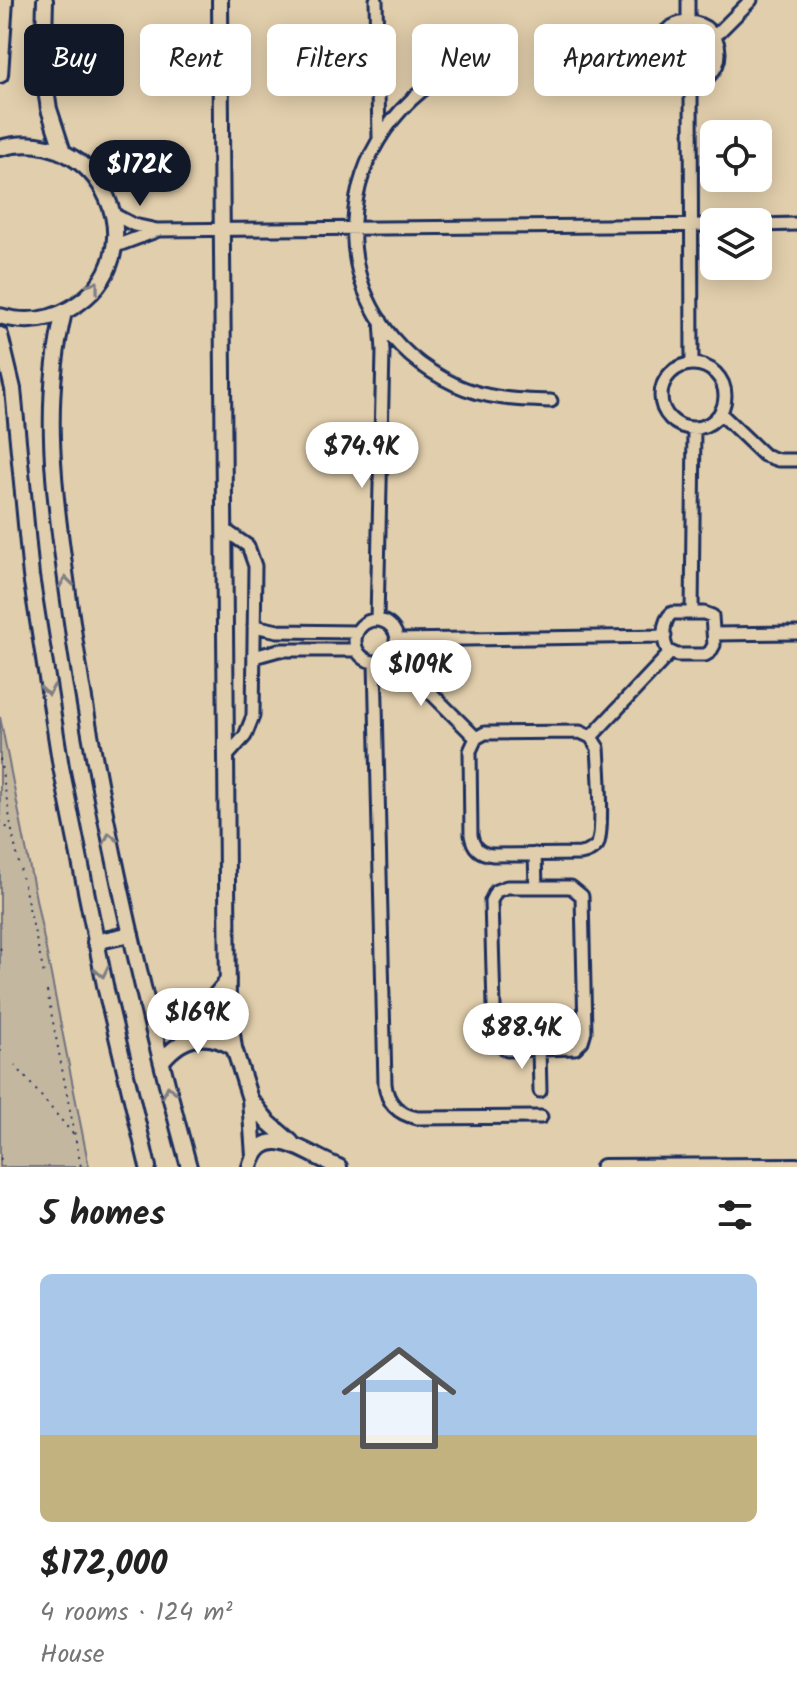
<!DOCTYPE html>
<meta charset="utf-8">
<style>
:root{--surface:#fff;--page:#f6f6f6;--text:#222;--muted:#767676;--line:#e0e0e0;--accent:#111827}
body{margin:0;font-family:Kalam,sans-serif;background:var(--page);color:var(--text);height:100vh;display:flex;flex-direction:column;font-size:30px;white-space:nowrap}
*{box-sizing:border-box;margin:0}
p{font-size:26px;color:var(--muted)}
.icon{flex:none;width:44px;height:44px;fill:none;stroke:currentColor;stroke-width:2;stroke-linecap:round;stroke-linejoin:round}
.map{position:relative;height:1167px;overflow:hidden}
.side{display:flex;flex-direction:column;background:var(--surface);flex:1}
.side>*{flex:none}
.guide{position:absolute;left:24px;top:24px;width:750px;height:72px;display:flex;gap:16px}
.tools{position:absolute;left:700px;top:120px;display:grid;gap:16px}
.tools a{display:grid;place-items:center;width:72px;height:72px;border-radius:12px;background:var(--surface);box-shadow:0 4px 20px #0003;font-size:40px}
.price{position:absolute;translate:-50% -68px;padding:0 18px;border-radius:28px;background:#fff;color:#222;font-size:26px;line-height:52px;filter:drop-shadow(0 2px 4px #0008)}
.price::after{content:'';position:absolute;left:50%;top:48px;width:24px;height:18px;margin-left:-12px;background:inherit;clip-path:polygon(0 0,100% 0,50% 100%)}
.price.current{background:var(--accent);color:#fff}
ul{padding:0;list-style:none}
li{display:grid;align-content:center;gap:16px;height:424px;padding:0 40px}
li+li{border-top:2px solid var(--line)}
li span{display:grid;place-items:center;height:248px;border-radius:12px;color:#555}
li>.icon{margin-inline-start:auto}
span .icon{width:144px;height:144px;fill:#fffc;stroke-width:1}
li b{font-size:34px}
h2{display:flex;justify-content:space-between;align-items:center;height:96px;padding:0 40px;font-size:34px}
.tag{padding:0 28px;border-radius:12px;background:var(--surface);box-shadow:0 4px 20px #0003;font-size:28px;line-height:72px}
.tag.current{background:var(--accent);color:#fff}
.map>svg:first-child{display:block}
.green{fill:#c4b7a0;stroke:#70737f;stroke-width:2}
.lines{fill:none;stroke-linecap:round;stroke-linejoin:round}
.street-casing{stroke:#1b2f5e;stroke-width:17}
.secondary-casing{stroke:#1b2f5e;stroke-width:20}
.path{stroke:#1b2f5e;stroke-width:2;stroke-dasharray:2 6;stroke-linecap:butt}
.street{stroke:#e1ceac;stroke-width:11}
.secondary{stroke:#e1ceac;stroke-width:14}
.oneway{stroke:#7e7e85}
</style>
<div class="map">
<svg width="797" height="1167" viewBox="0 0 797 1167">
<rect width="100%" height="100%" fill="#e1ceac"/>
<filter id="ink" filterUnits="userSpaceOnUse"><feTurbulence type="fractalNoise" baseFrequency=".0125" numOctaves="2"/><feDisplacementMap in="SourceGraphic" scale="16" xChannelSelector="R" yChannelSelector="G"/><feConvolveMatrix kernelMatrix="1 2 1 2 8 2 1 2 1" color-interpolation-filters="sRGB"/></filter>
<g filter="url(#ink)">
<path class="green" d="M0,717L89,1167H0Z"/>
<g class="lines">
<defs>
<path id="street" d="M376,0L379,137
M688,22V0
M657 53a31 31 0 1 1 62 0a31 31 0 1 1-62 0Z
M714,37L751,0
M467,64C325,125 311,318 456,385C486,399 518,400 551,401
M691,84L692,364
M113,214L134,225L157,230L714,225
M758,225L797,224
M113,247L156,231
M661 396a32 32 0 1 1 64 0a32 32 0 1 1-64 0Z
M720,413L764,455L778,460H797
M225,530L248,546L255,566L253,716L245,736L227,756
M672,613H704L712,616L714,645L710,652L705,655H677L668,651C662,640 662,621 672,613Z
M692,613L694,428
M377,620L383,351L381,321
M355 641a21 21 0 1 1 42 0a21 21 0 1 1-42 0Z
M254,626L278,631L357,632
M714,634L797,633
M396,640L665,636
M392,654L476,738
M254,657L279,650H357
M375,662L385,1084C387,1103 398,1114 417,1118L541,1117
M580,732L591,737L598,748C599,764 604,835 597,845C592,851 586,853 580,854L493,855C480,854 473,848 471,835L470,751L476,738L485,733Z
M591,737L670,653
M535,854L536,887
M507,887H571L582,896L585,1031L582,1041L575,1048L507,1050L495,1041L491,901L496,891Z
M539,1050L540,1091"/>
<path id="secondary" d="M45,0L43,72L49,109L63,152
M220,0L228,1005L234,1048L250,1099L254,1156
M0,75L5,0
M0,148C101,121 161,255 71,308C49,321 24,323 0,316
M64,312C41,407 55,498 68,594C94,787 138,979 189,1167
M0,335L13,389L31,576L61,767L106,990L148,1167
M95,942L131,934
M147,1005C190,1023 201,1015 228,980
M162,1061C182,1036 207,1030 234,1048
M250,1099L269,1123L291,1142
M250,1167C264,1116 310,1157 339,1167
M603,1167L797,1166"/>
</defs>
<use href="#street" class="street-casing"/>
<use href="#secondary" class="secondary-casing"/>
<path class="path" d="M0,759L13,837L44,974
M0,821L11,831
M0,948L2,951
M47,991L81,1167
M0,1050L4,1055
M15,1065L73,1134
M0,1158L5,1164"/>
<use href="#street" class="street"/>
<use href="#secondary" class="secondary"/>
</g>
<defs><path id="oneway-chevron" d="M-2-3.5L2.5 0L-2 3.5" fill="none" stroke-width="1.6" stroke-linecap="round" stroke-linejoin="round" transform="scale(2)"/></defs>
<g class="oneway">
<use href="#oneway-chevron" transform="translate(94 286) rotate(-52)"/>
<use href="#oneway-chevron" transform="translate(66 582) rotate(-98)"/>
<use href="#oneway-chevron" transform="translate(48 690) rotate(81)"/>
<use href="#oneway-chevron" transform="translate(110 838) rotate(-101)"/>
<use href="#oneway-chevron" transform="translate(102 972) rotate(78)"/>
<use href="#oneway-chevron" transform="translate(169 1091) rotate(-103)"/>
</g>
</g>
</svg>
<div class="tools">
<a><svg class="icon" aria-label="locate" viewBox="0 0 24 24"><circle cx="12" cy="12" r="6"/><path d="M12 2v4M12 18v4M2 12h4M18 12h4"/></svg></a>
<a><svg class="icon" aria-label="layers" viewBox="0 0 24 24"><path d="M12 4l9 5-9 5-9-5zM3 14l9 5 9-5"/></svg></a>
</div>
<b class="price current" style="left:140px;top:208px">$172K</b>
<b class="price" style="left:362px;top:490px">$74.9K</b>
<b class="price" style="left:421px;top:708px">$109K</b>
<b class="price" style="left:198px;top:1056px">$169K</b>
<b class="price" style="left:522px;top:1071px">$88.4K</b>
<div class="guide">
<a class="tag current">Buy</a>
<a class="tag">Rent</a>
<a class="tag">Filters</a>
<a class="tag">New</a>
<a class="tag">Apartment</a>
</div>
</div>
<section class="side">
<h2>5 homes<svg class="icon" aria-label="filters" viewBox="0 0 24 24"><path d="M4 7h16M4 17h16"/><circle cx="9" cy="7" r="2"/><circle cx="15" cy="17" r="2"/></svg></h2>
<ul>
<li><span style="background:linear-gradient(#a9c7e8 65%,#c2b280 0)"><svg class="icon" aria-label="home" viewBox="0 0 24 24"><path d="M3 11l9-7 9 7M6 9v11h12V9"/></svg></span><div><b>$172,000</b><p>4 rooms · 124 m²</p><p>House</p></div></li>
</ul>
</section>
